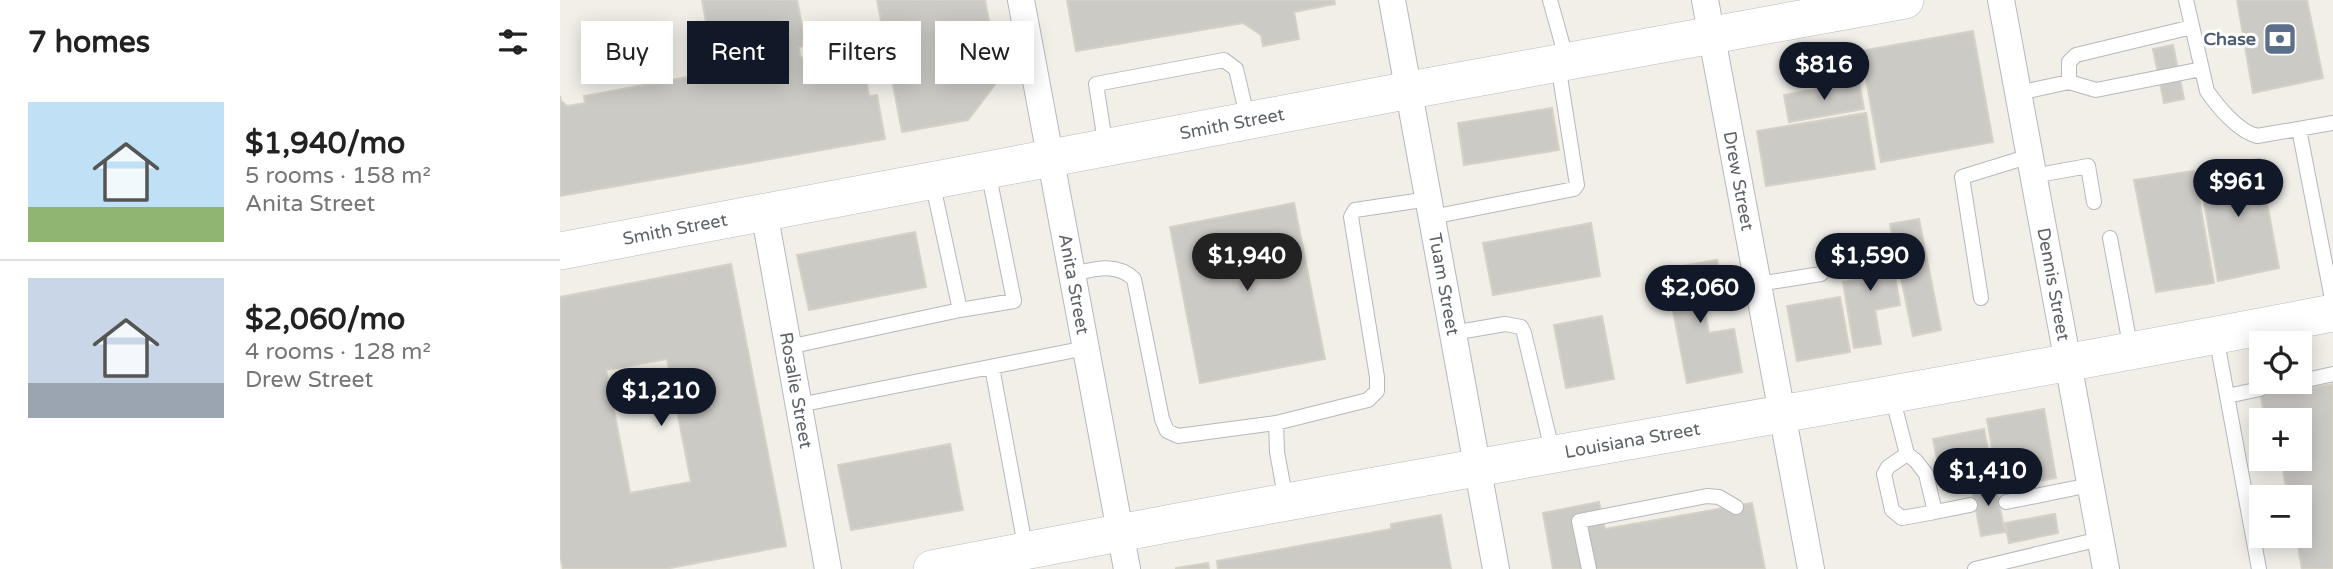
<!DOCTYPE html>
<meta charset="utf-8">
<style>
:root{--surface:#fff;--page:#f6f6f6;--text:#222;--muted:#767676;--line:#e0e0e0;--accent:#111827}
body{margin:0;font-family:"Varela Round",sans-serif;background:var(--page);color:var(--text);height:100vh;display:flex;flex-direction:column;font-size:26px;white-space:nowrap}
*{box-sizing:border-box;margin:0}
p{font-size:23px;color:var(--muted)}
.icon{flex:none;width:38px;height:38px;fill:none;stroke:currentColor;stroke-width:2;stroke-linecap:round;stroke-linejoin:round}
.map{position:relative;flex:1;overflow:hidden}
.side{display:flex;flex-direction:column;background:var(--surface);width:560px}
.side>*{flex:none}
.hud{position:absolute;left:21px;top:21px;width:665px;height:63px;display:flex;gap:14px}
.tools{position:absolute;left:1689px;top:331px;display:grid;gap:14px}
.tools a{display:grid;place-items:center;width:63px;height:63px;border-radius:0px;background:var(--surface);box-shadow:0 4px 18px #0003;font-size:35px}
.price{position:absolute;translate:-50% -60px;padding:0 16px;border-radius:24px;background:var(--accent);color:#fff;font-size:23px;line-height:46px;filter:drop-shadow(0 2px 4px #0008)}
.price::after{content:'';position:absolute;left:50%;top:42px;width:21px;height:16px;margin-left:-10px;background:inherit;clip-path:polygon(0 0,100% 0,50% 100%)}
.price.selected{background:#222;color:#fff}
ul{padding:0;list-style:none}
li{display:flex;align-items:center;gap:21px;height:175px;padding:0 28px}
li+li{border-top:2px solid var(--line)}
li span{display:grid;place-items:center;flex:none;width:196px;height:140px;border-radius:0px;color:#555}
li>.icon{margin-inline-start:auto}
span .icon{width:84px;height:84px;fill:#fffc;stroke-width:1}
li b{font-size:30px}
h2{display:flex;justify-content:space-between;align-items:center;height:84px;padding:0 28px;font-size:30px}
.chip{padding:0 24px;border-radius:0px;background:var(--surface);box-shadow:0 4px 18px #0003;font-size:24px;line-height:63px}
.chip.selected{background:var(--accent);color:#fff}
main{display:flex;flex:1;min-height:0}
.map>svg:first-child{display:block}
.water{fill:#aadaff}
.building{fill:#cccac5;stroke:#d6d1c6;stroke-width:2;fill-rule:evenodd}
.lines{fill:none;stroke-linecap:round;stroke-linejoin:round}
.service-casing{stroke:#b5b8bc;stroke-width:16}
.minor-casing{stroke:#b5b8bc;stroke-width:28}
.secondary-casing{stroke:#b6babf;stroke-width:38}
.service{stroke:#fff;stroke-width:14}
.minor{stroke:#fff;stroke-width:26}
.secondary{stroke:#fff;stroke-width:37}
.labels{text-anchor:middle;stroke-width:6;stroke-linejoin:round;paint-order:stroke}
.service-label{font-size:18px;font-weight:bold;fill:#4e5e75;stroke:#fff;text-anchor:end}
.street-label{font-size:18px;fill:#5f6368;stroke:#fff}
</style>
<main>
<section class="side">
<h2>7 homes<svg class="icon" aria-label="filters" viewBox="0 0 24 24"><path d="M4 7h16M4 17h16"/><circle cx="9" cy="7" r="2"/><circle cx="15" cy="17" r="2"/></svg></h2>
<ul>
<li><span style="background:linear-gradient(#bfe0f5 75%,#8fb573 0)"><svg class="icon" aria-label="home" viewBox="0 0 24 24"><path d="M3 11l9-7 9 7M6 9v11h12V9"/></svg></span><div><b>$1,940/mo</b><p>5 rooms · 158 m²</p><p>Anita Street</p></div></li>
<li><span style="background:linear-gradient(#c9d6e8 75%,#9aa5b1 0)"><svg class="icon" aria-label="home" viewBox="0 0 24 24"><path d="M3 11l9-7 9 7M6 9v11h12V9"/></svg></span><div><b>$2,060/mo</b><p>4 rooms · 128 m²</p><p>Drew Street</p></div></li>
</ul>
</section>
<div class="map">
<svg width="1773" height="569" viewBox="0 0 1773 569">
<rect width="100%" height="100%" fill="#f1efe8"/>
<path class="water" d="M64,26L69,29L90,26L97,34L90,43L71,45V47L64,49L49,45L48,41L54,31Z"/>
<path class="building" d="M142,0H237L245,40L242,41L243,46L239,47L240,56L244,59L251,58V55L300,46L309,96L317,95L325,139L0,196V96L1,101L7,106L25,103L24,96L139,75L140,81L157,78L161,73L158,54L152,55Z
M317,0H425L440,78L408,120L342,132Z
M507,0H774L775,4L734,12L739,39L703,46L701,35L683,23L516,51Z
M1677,0H1747L1763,78L1693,93Z
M1413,31L1433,142L1321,162L1301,51Z
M1613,45L1624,99L1604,103L1593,49Z
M1299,81L1304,109L1229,122L1224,95Z
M992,108L999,150L904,165L898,123Z
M1306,113L1315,169L1206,186L1197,131Z
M1699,159L1719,268L1658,281L1638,169Z
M1634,171L1654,283L1596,292L1574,180Z
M734,203L765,359L640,383L610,227Z
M1359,219L1381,330L1353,336L1330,224Z
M1031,223L1040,276L933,295L923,243Z
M355,232L366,287L249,310L237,255Z
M1330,247L1340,305L1315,310L1321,344L1294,348L1283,282L1293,280L1288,254Z
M1157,260L1162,283L1140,287L1149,333L1174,329L1182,372L1127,383L1105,269Z
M171,264L226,546L105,569H3L0,555V297ZM107,359L131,482L70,493L46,370Z
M1280,297L1290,352L1237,361L1227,306Z
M1042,316L1054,379L1006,388L994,325Z
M1743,365L1747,388L1773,384V569H1742L1736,536H1740V497H1722L1721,489L1726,488L1721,458H1740V420H1705L1697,374L1701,373V382H1740V366Z
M1484,409L1496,478L1439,488L1427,419Z
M1424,429L1434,480L1383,490L1373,439Z
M390,444L403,510L291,530L278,465Z
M1434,480L1445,532L1421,536L1411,484Z
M1039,502L1045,529L1192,503L1205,569H993L983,513Z
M1495,514L1498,533L1449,543L1445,523Z
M881,515L891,569H658L657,561L831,529V524Z
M648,563L649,569H616V568Z"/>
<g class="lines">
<defs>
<path id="service" d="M990,0L1007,61
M1626,0L1647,91C1658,107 1678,131 1697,136L1773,123
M1509,82L1536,90L1642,69
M1458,93L1509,82V62L1516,55L1632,27
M1739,129L1773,304
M546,148L536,84L664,60L676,69L688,120
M1473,176L1528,166L1534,202
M372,181L400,310L454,301L428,171
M872,217L1014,189L1017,185L998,64
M1550,238L1571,350
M512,274C534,269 556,262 574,279L602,419L607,431L618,436L716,423
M1198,284L1261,274
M1421,298L1402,177L1470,156
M893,333L945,324L961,327L964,333L993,454
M1656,336L1699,569
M228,347L400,310
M432,367L466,551
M1746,380L1773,374
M1332,396L1347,454L1356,461L1366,474L1375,512L1410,505
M1667,396L1700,389
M239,405L526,348
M1347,454L1328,467L1324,474L1332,510L1342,518L1375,512
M726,501L717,452L716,423L808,400L817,391V377L791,217L795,210L869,199
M1446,502L1530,485
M1029,569L1019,521L1147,496L1159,497L1176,507
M1415,569L1540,539"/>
<g id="minor">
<path id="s1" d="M461,0L567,569"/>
<path id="s2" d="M832,0L936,569"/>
<path id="s3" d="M1145,0L1251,569"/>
<path id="s4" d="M1441,0L1546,569"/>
<path id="s5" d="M204,211L268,569"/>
</g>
<g id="secondary">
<path id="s6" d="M0,251L850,90L1345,0"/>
<path id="s7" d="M372,569C838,477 1307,403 1773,313"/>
</g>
</defs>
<use href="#service" class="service-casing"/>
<use href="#minor" class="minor-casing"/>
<use href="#secondary" class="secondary-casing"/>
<use href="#service" class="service"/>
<use href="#minor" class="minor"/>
<use href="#secondary" class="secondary"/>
</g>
<defs>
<symbol id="bank-square" viewBox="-11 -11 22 22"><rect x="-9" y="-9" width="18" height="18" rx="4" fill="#5c6f8a" stroke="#fff"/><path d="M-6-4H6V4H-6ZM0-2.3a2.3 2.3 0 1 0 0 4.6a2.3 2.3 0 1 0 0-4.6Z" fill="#fff"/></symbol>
</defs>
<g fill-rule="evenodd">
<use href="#bank-square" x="1701" y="20" width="38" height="38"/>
</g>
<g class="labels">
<g class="service-label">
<text x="1696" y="45">Chase</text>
</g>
<g class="street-label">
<text dy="6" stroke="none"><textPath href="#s6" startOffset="684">Smith Street</textPath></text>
<text dy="6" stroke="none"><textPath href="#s3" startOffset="184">Drew Street</textPath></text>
<text dy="6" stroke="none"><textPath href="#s6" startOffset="117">Smith Street</textPath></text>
<text dy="6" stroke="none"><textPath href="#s2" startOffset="289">Tuam Street</textPath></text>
<text dy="6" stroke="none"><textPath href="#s1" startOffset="289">Anita Street</textPath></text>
<text dy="6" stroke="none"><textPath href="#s4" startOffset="289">Dennis Street</textPath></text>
<text dy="6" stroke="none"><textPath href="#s5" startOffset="182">Rosalie Street</textPath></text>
<text dy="6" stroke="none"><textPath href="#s7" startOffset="712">Louisiana Street</textPath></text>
</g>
</g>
</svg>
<div class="tools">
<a><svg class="icon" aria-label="locate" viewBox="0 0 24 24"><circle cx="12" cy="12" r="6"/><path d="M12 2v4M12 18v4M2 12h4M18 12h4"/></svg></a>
<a>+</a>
<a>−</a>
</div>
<b class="price" style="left:1264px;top:102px">$816</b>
<b class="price" style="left:1678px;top:219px">$961</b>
<b class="price selected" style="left:687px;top:293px">$1,940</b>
<b class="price" style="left:1310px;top:293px">$1,590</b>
<b class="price" style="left:1140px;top:325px">$2,060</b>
<b class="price" style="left:101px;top:428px">$1,210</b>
<b class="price" style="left:1428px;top:508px">$1,410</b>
<div class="hud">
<a class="chip">Buy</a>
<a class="chip selected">Rent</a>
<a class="chip">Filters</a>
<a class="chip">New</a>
</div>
</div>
</main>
